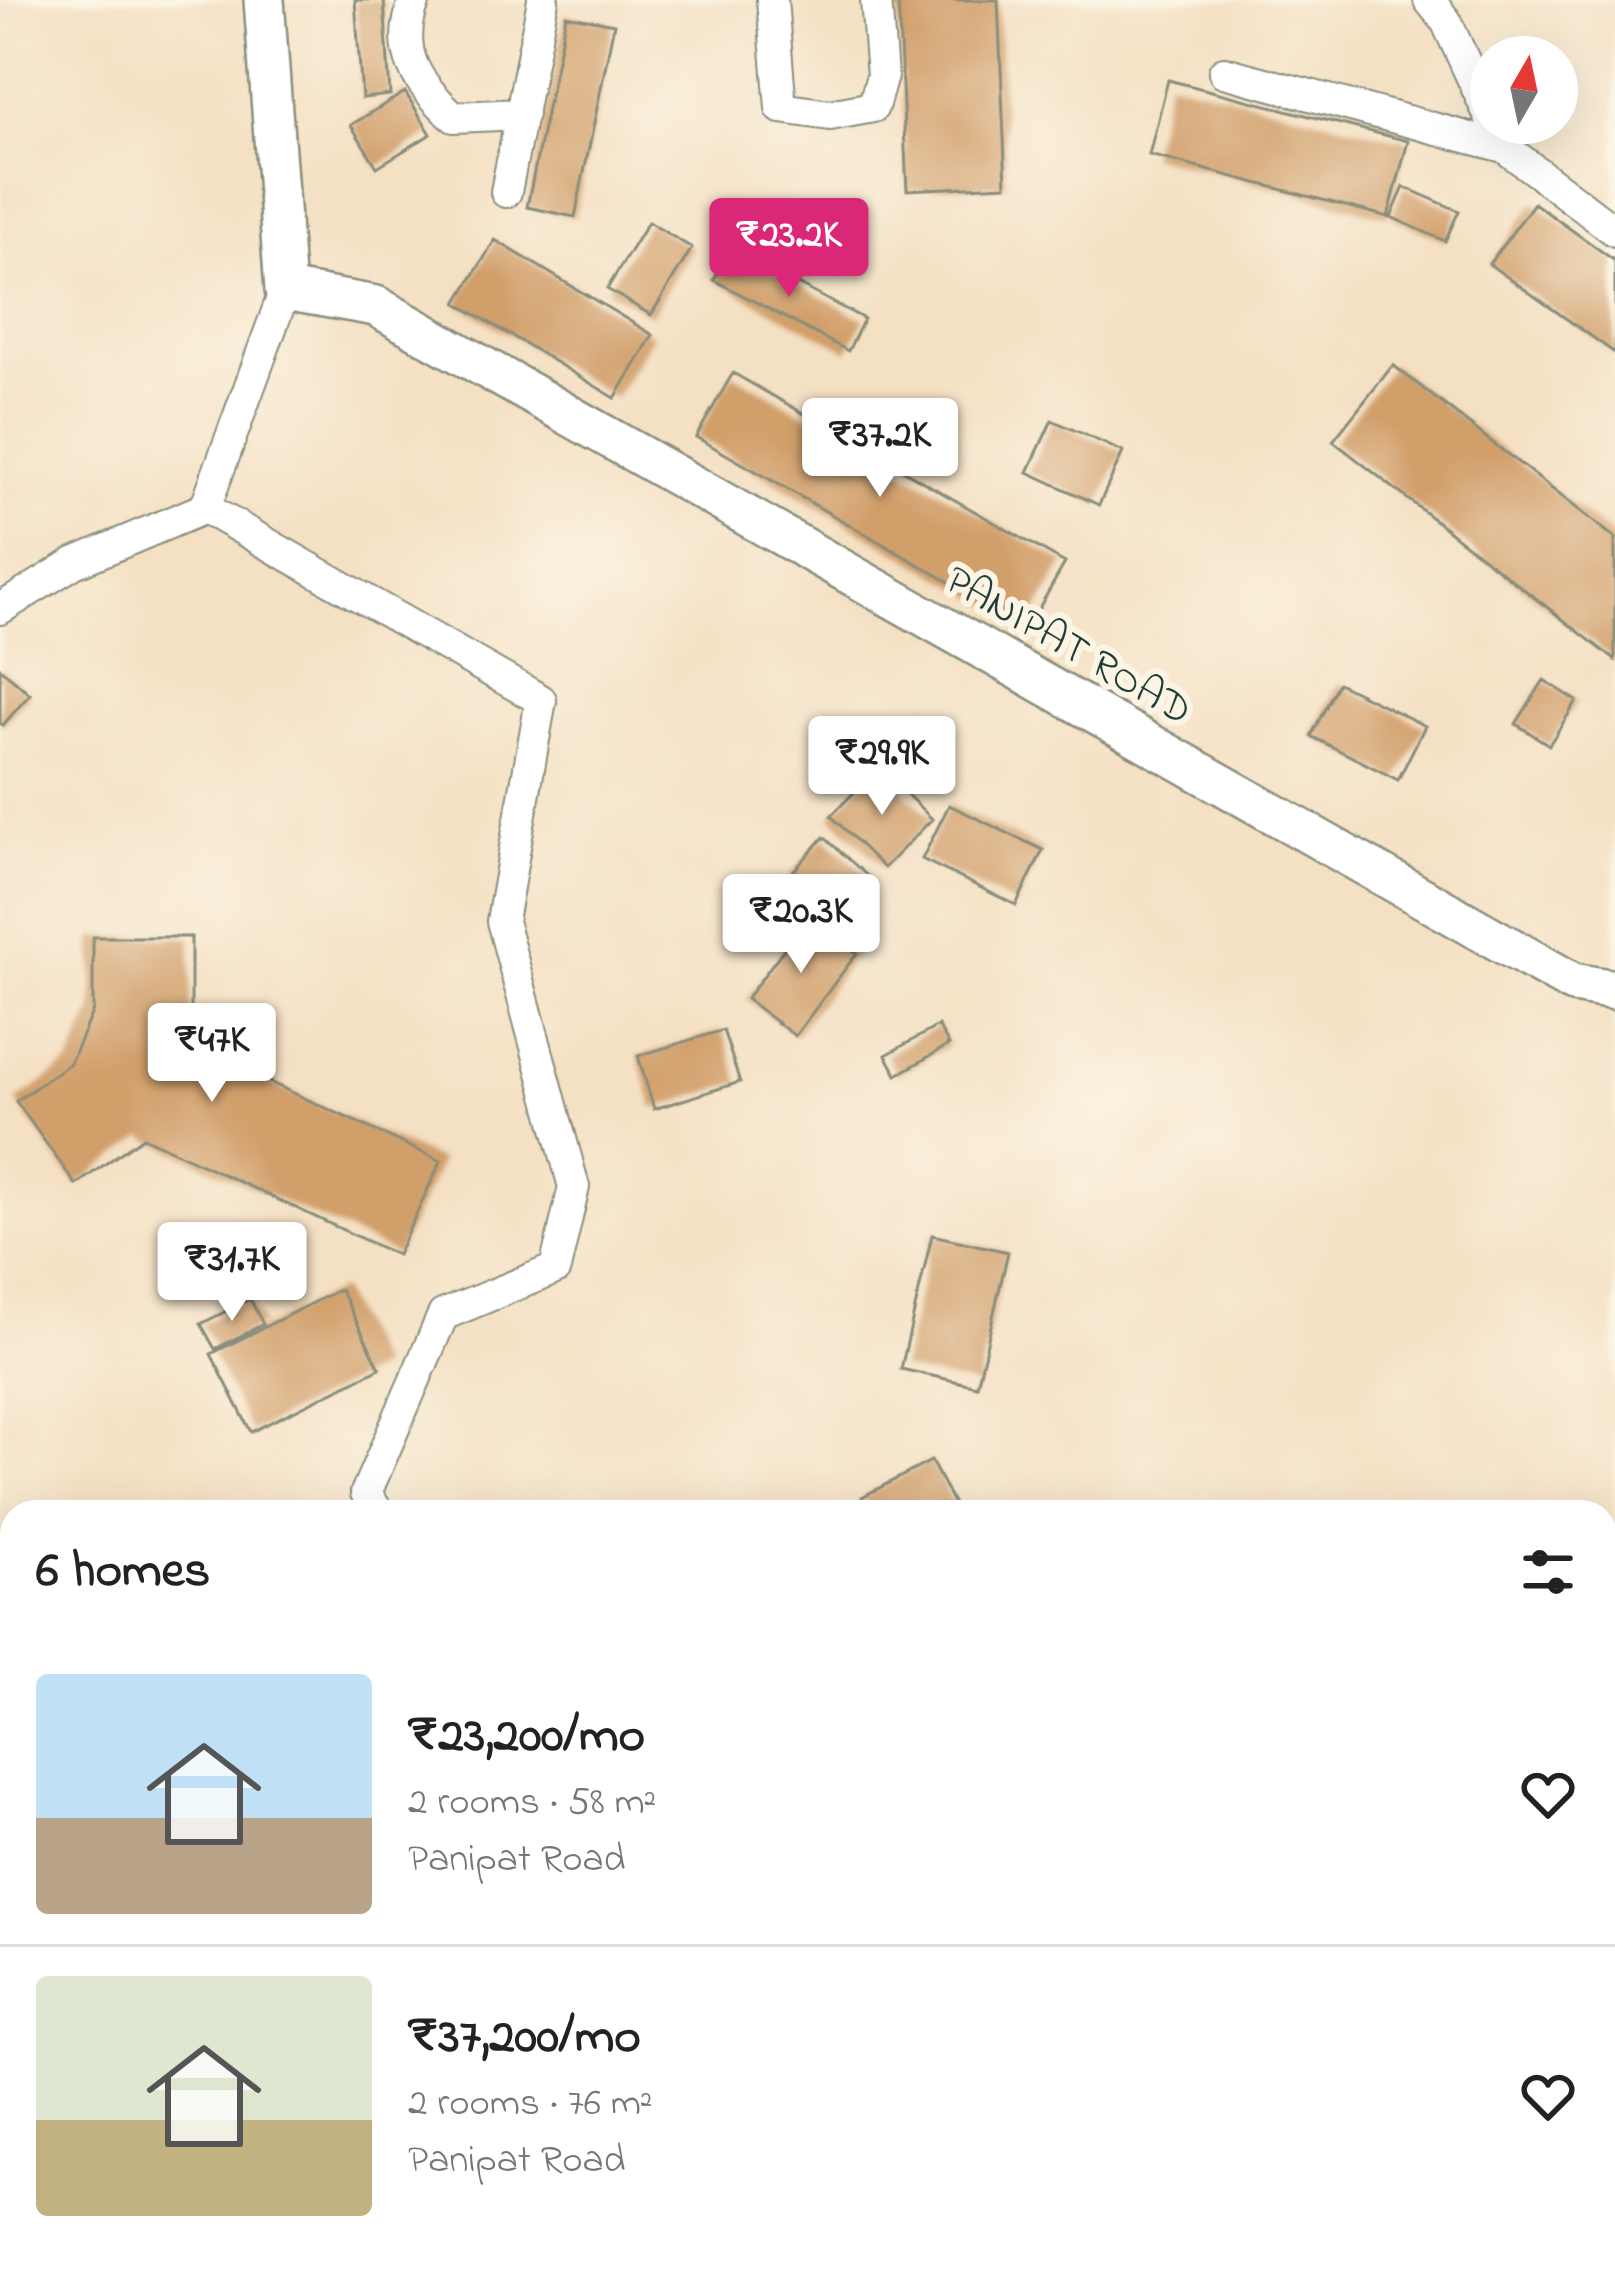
<!DOCTYPE html>
<meta charset="utf-8">
<style>
:root{--surface:#fff;--page:#f6f6f6;--text:#222;--muted:#767676;--line:#e0e0e0;--accent:#db2777}
body{margin:0;font-family:"Indie Flower",sans-serif;background:var(--page);color:var(--text);height:100vh;display:flex;flex-direction:column;font-size:45px;white-space:nowrap}
*{box-sizing:border-box;margin:0}
p{font-size:39px;color:var(--muted)}
.icon{flex:none;width:66px;height:66px;fill:none;stroke:currentColor;stroke-width:2;stroke-linecap:round;stroke-linejoin:round}
.map{position:relative;flex:1;overflow:hidden}
.panel{position:absolute;left:0px;top:1500px;width:1617px;height:771px;display:flex;flex-direction:column;background:var(--surface);border-radius:36px 36px 0 0;box-shadow:0 12px 48px #0002}
.panel>*{flex:none}
.needle{width:78px;rotate:9deg}
.tools{position:absolute;left:1470px;top:36px;display:grid;gap:24px}
.tools a{display:grid;place-items:center;width:108px;height:108px;border-radius:50%;background:var(--surface);box-shadow:0 12px 48px #0002;font-size:60px}
.price{position:absolute;translate:-50% -102px;padding:0 27px;border-radius:12px;background:#fff;color:#222;font-size:39px;line-height:78px;filter:drop-shadow(0 3px 6px #0008)}
.price::after{content:'';position:absolute;left:50%;top:72px;width:36px;height:27px;margin-left:-18px;background:inherit;clip-path:polygon(0 0,100% 0,50% 100%)}
.price.on{background:var(--accent);color:#fff}
ul{padding:0;list-style:none}
li{display:flex;align-items:center;gap:36px;height:300px;padding:0 36px}
li+li{border-top:3px solid var(--line)}
li span{display:grid;place-items:center;flex:none;width:336px;height:240px;border-radius:12px;color:#555}
li>.icon{margin-inline-start:auto}
span .icon{width:144px;height:144px;fill:#fffc;stroke-width:1}
li b{font-size:51px}
h2{display:flex;justify-content:space-between;align-items:center;height:144px;padding:0 36px;font-size:51px}
.map>svg:first-child{display:block}
.building{fill:#d19f6b}
.lines{fill:none;stroke-linecap:round;stroke-linejoin:round}
.minor-casing{stroke:#8a8e7c;stroke-width:34}
.tertiary-casing{stroke:#8a8e7c;stroke-width:44}
.minor{stroke:#fff;stroke-width:30}
.tertiary{stroke:#fff;stroke-width:39}
.labels{text-anchor:middle;stroke-width:12;stroke-linejoin:round;paint-order:stroke}
.street-label{font-size:42px;fill:#1f3d34;stroke:#fcf5e5}
</style>
<div class="map">
<svg width="1615" height="2269" viewBox="0 0 1615 2269">
<rect width="100%" height="100%" fill="#fcf5e5"/>
<filter id="ink" filterUnits="userSpaceOnUse"><feTurbulence type="fractalNoise" baseFrequency=".00833" numOctaves="2"/><feDisplacementMap in="SourceGraphic" scale="24" xChannelSelector="R" yChannelSelector="G"/><feConvolveMatrix kernelMatrix="1 2 1 2 8 2 1 2 1" color-interpolation-filters="sRGB"/></filter>
<filter id="wash" filterUnits="userSpaceOnUse"><feTurbulence type="fractalNoise" baseFrequency=".004" numOctaves="4" result="noise"/><feDisplacementMap in="SourceGraphic" scale="48" xChannelSelector="R" yChannelSelector="G"/><feGaussianBlur stdDeviation="2.7" result="paint"/><feColorMatrix in="noise" values="0 0 0 0 0 0 0 0 0 0 0 0 0 0 0 0 0 1.4 0 .05"/><feComposite in="paint" operator="in"/></filter>
<g filter="url(#wash)">
<rect width="100%" height="100%" fill="#f4e0c3"/>
<g id="blocks">
<path class="building" d="M355,0H384L390,95L362,98Z
M898,0H998L1006,185L907,190Z
M566,15L614,24L575,217L527,207Z
M1168,80L1408,141L1388,217L1149,155Z
M405,92L431,134L377,167L351,125Z
M1404,187L1459,211L1445,241L1391,217Z
M1534,203L1615,261V353L1489,264Z
M648,222L692,248L651,315L607,289Z
M495,240L653,335L615,398L457,303Z
M731,249L864,319L848,351L714,280Z
M1393,365L1615,538V660L1333,441Z
M733,373L1065,563L1028,627L696,437Z
M1052,420L1123,452L1099,505L1028,472Z
M0,668L30,694L3,725L0,723Z
M1544,680L1577,701L1549,745L1516,724Z
M1338,683L1425,726L1398,780L1311,736Z
M879,767L932,819L884,868L831,816Z
M949,805L1043,850L1016,905L922,859Z
M824,837L873,881L838,920L789,876Z
M808,917L857,953L795,1036L746,999Z
M93,937H191V1046L441,1161L397,1255L143,1137L76,1185L16,1101L70,1063L93,1010Z
M938,1026L949,1045L897,1075L886,1055Z
M723,1030L740,1082L654,1109L638,1056Z
M932,1235L1008,1252L977,1386L901,1369Z
M340,1289L380,1368L251,1432L211,1354Z
M250,1299L263,1324L215,1349L201,1324Z
M931,1461L957,1510L870,1512L862,1497Z
M1615,2130V2187L1605,2191V2135Z
M12,2241V2259H88L93,2265L5,2269L0,2250Z
M1541,2259H1593V2269H1541Z"/>
</g>
</g>
<g filter="url(#ink)">
<use href="#blocks" fill-opacity="0" stroke="#8a8e7c" stroke-width="3"/>
<g class="lines">
<defs>
<path id="minor" d="M415,0C394,52 417,83 454,117L522,114
M772,0L781,108L830,115L873,107L882,76L876,0
M1429,0L1446,21L1491,119
M1224,72L1504,147
M1497,132L1504,147L1615,231
M506,192L543,0
M205,508L541,700L502,921L574,1187L555,1269L443,1315L366,1493L378,1512
M0,609L74,563L205,508L285,290
M1053,2259L1095,2269
M417,2269L426,2259"/>
<path id="tertiary" d="M264,0L285,290L376,306L1573,983L1615,990"/>
</defs>
<use href="#minor" class="minor-casing"/>
<use href="#tertiary" class="tertiary-casing"/>
<use href="#minor" class="minor"/>
<use href="#tertiary" class="tertiary"/>
</g>
</g>
<g class="labels">
<g class="street-label">
<text transform="translate(1070 643) rotate(30)" y="15">PANIPAT ROAD</text>
</g>
</g>
</svg>
<div class="tools">
<a><svg class="needle" viewBox="-14 -14 28 28"><path d="M0-13l5 13h-10z" fill="#e53935"/><path d="M0 13l5-13h-10z" fill="#767676"/></svg></a>
</div>
<b class="price on" style="left:789px;top:300px">₹23.2K</b>
<b class="price" style="left:880px;top:500px">₹37.2K</b>
<b class="price" style="left:882px;top:818px">₹29.9K</b>
<b class="price" style="left:801px;top:976px">₹20.3K</b>
<b class="price" style="left:212px;top:1105px">₹47K</b>
<b class="price" style="left:232px;top:1324px">₹31.7K</b>
<section class="panel">
<h2>6 homes<svg class="icon" aria-label="filters" viewBox="0 0 24 24"><path d="M4 7h16M4 17h16"/><circle cx="9" cy="7" r="2"/><circle cx="15" cy="17" r="2"/></svg></h2>
<ul>
<li><span style="background:linear-gradient(#bfe0f5 60%,#b9a48a 0)"><svg class="icon" aria-label="home" viewBox="0 0 24 24"><path d="M3 11l9-7 9 7M6 9v11h12V9"/></svg></span><div><b>₹23,200/mo</b><p>2 rooms · 58 m²</p><p>Panipat Road</p></div><svg class="icon" aria-label="heart" viewBox="0 0 24 24"><path d="M12 20l-8-8c-3-5 5-10 8-4 3-6 11-1 8 4z"/></svg></li>
<li><span style="background:linear-gradient(#dfe7d0 60%,#c2b280 0)"><svg class="icon" aria-label="home" viewBox="0 0 24 24"><path d="M3 11l9-7 9 7M6 9v11h12V9"/></svg></span><div><b>₹37,200/mo</b><p>2 rooms · 76 m²</p><p>Panipat Road</p></div><svg class="icon" aria-label="heart" viewBox="0 0 24 24"><path d="M12 20l-8-8c-3-5 5-10 8-4 3-6 11-1 8 4z"/></svg></li>
</ul>
</section>
</div>
